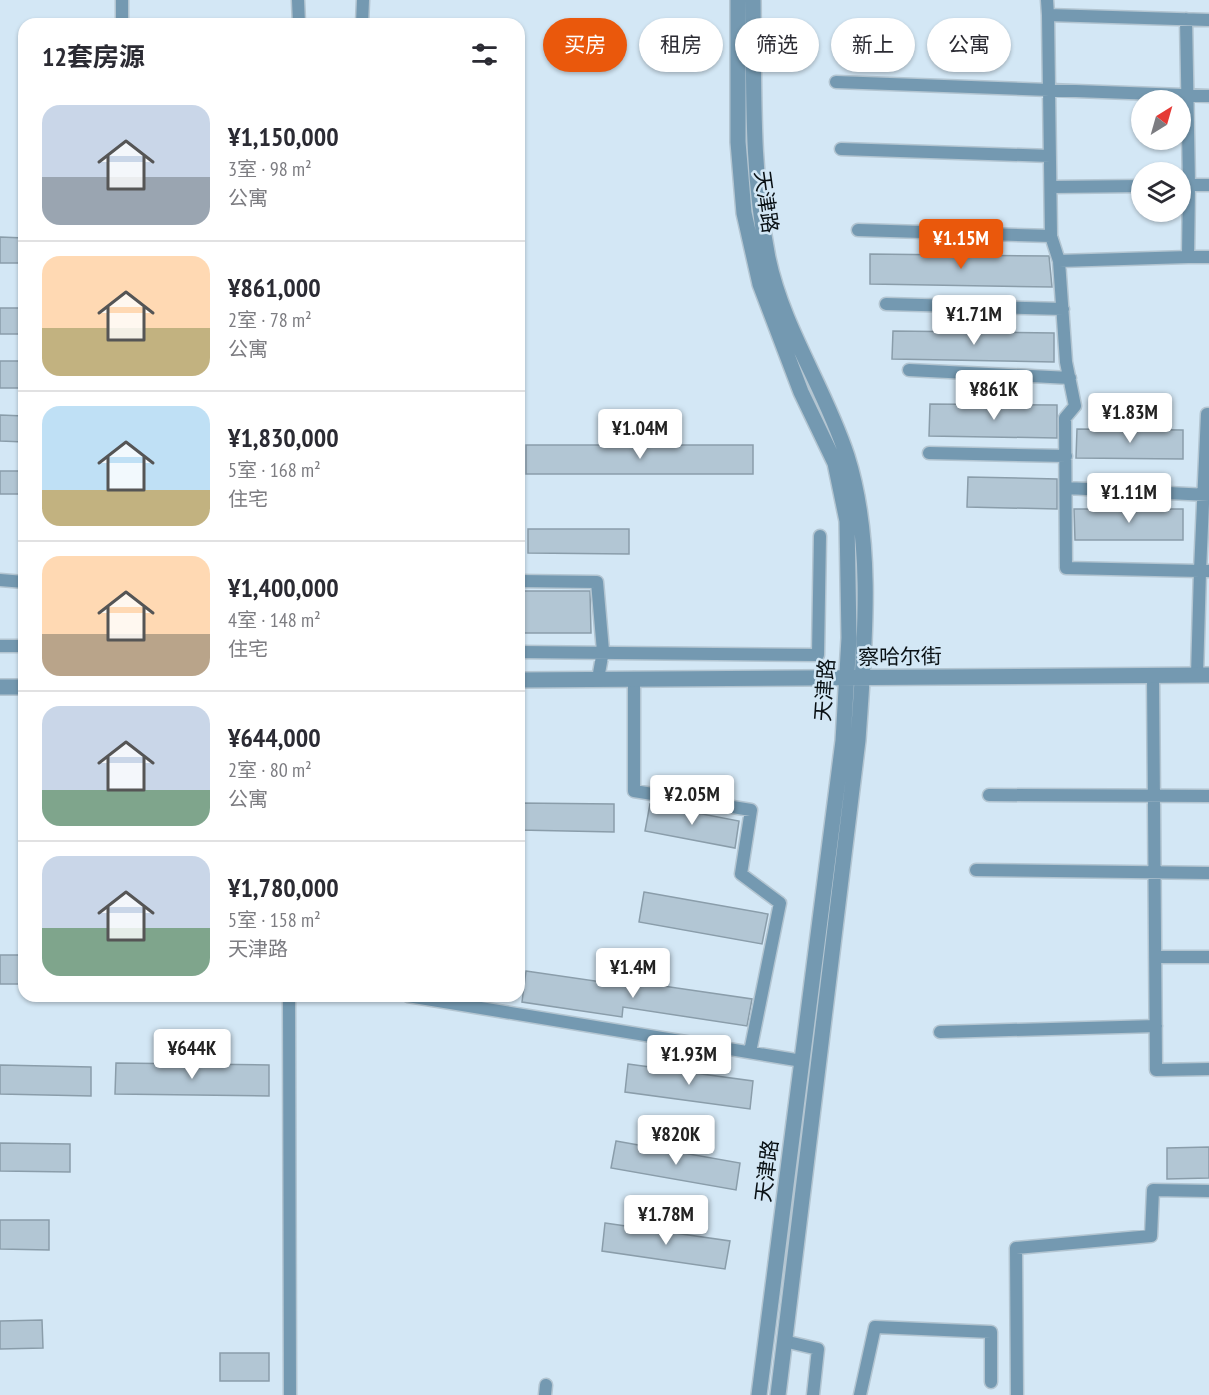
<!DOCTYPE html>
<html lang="zh">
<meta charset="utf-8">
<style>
:root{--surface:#fff;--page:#f2f2f3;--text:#2b2b33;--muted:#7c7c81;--line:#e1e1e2;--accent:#ea580c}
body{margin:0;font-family:"PT Sans Narrow","Noto Sans SC",sans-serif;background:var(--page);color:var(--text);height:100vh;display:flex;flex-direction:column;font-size:22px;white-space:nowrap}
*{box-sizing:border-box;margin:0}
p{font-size:20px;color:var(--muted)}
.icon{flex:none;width:33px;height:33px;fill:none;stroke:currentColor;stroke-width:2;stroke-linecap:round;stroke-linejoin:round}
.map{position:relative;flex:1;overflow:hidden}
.panel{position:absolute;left:18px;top:18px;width:507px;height:984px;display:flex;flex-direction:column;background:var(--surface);border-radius:18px;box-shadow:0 2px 4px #0004}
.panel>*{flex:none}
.hud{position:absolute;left:543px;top:18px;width:570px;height:54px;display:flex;gap:12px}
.needle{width:39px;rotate:37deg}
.tools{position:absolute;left:1131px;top:90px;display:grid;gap:12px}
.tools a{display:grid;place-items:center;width:60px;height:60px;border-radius:50%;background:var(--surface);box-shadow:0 2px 4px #0004;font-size:30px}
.price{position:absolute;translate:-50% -51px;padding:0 14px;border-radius:6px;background:#fff;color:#222;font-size:20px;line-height:39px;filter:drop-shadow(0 2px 3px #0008)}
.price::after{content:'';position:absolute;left:50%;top:36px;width:18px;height:14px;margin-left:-9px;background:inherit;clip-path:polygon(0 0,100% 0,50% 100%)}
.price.current{background:var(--accent);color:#fff}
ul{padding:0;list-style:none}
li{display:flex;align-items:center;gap:18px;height:150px;padding:0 24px}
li+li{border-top:2px solid var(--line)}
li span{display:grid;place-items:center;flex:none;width:168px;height:120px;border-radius:18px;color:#555}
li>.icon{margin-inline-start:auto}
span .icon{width:72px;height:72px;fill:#fffc;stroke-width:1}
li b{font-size:26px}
h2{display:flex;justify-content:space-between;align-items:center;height:72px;padding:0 24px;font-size:26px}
.pill{padding:0 21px;border-radius:27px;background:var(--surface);box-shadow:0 2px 4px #0004;font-size:21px;line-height:54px}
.pill.current{background:var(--accent);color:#fff}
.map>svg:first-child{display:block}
.building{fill:#b2c6d4;stroke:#8a9daa;stroke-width:1.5}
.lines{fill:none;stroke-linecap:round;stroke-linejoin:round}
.minor-casing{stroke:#b3c5d1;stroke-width:15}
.tertiary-casing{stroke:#b3c5d1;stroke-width:18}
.minor{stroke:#7499b1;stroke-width:12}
.tertiary{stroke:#7499b1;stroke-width:15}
.labels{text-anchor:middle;stroke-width:5;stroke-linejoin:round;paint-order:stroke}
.street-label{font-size:21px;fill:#091014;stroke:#d3e7f5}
</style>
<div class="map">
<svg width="1209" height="1395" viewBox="0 0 1209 1395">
<rect width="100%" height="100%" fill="#d3e7f5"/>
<path class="building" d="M0,237L24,238V263H0Z
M870,254L1049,256L1052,287L870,284Z
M0,308H24V334H0Z
M893,331L1054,333V362L892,359Z
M0,361H24V388H0Z
M930,404L1057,405V438L929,436Z
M0,415L24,416V442L0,441Z
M1077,429L1183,430V459L1076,458Z
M526,445H753V474H526Z
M0,471H24V494H0Z
M968,477L1057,479V509L967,507Z
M1074,509H1183V540H1075Z
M528,529H629V554L528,553Z
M519,591H590L591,633H519Z
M519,803L614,804V832L519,830Z
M650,804L739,821L735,848L645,831Z
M644,892L768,914L762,944L639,922Z
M0,955H24V984H0Z
M526,971L636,987V982L752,999L747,1026L623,1007L622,1017L522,1002Z
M116,1063L269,1065V1096L115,1094Z
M628,1064L753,1081L750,1109L625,1092Z
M0,1065L91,1067V1096L0,1094Z
M616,1141L740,1163L736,1190L611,1168Z
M0,1143L70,1144V1172L0,1171Z
M1209,1147V1178L1167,1179V1148Z
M0,1220H49V1250L0,1249Z
M605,1223L730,1241L725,1269L602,1251Z
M42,1320L43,1348L0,1349V1321Z
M220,1353H269V1381H220Z"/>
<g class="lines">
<defs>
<path id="minor" d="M122,0V24
M298,0L299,24
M1047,0L1048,15L1209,20
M1048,15L1051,236L1059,261L1066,362L1075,406L1065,418L1066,568L1200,571L1207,414H1209
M1186,19L1189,185L1188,257H1209
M362,24L363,0
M836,82L1209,96
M841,149L1050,156
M1180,185H1209
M1051,187L1142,186
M858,230L1051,236
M1059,261L1188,257
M886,304L1063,309
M909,370L1070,378
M929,453L1066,456
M1066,488L1209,495
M0,580L24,582
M519,581L597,582L603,651L598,679
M0,646H24
M519,652L818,655L820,536
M1197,675L1200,571H1209
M1153,676L1156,1070L1209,1069
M634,678V791L751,810L741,874L780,903L750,1052
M989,795L1209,796
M976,870L1209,873
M1155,957H1209
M289,996L290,1395
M408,996L802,1061
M940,1032L1156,1026
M784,1341L818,1349L813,1395
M545,1395L546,1385
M860,1395L875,1327L991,1332V1382
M1017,1395L1016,1248L1151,1236L1153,1190L1209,1191"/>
<path id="tertiary" d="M738,0V142L744,213L760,284L801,392L835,463L847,521L849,638L843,741L759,1395
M753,0C754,87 751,173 768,258C783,329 825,388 847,456C875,544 864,650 858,740L778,1395
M519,680L1209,675
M0,687H24"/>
</defs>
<use href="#minor" class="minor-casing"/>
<use href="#tertiary" class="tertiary-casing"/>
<use href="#minor" class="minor"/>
<use href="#tertiary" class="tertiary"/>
</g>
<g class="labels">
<g class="street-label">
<text transform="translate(766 202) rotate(82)" y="7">天津路</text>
<text transform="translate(900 657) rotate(-1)" y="7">察哈尔街</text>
<text transform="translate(825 690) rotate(-86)" y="7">天津路</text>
<text transform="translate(767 1171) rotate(-83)" y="7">天津路</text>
</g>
</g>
</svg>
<div class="tools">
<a><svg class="needle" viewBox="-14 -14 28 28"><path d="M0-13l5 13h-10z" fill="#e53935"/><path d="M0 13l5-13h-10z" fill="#7c7c81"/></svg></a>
<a><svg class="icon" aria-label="layers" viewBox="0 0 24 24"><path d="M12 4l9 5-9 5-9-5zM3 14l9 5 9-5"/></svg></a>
</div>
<b class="price current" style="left:961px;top:270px">¥1.15M</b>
<b class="price" style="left:974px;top:346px">¥1.71M</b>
<b class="price" style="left:994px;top:421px">¥861K</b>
<b class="price" style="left:1130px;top:444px">¥1.83M</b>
<b class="price" style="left:640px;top:460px">¥1.04M</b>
<b class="price" style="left:1129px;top:524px">¥1.11M</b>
<b class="price" style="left:692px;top:826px">¥2.05M</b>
<b class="price" style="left:633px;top:999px">¥1.4M</b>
<b class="price" style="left:192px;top:1080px">¥644K</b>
<b class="price" style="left:689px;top:1086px">¥1.93M</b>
<b class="price" style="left:676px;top:1166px">¥820K</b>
<b class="price" style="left:666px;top:1246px">¥1.78M</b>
<div class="hud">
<a class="pill current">买房</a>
<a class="pill">租房</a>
<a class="pill">筛选</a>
<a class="pill">新上</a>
<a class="pill">公寓</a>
</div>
<section class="panel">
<h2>12套房源<svg class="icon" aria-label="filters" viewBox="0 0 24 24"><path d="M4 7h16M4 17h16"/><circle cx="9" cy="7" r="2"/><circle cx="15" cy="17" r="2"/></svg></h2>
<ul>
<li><span style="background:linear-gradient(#c9d6e8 60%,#9aa5b1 0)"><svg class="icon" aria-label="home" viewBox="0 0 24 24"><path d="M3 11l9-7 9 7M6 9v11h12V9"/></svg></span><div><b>¥1,150,000</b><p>3室 · 98 m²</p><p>公寓</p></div></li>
<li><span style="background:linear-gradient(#ffd9b3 60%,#c2b280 0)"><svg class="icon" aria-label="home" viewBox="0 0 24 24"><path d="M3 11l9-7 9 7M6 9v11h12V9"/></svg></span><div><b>¥861,000</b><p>2室 · 78 m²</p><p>公寓</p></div></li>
<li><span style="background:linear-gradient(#bfe0f5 70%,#c2b280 0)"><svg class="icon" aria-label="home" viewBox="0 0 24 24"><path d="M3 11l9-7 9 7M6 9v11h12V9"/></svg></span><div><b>¥1,830,000</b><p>5室 · 168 m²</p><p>住宅</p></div></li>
<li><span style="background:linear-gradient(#ffd9b3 65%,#b9a48a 0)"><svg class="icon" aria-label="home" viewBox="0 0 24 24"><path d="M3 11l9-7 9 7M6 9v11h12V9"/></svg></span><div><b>¥1,400,000</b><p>4室 · 148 m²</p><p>住宅</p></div></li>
<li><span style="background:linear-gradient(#c9d6e8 70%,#7fa58c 0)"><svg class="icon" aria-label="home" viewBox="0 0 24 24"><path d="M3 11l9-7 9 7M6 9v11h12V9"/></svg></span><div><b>¥644,000</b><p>2室 · 80 m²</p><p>公寓</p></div></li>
<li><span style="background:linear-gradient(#c9d6e8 60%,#7fa58c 0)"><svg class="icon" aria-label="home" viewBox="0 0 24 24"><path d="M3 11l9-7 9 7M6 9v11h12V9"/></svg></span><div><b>¥1,780,000</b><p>5室 · 158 m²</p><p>天津路</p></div></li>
</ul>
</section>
</div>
